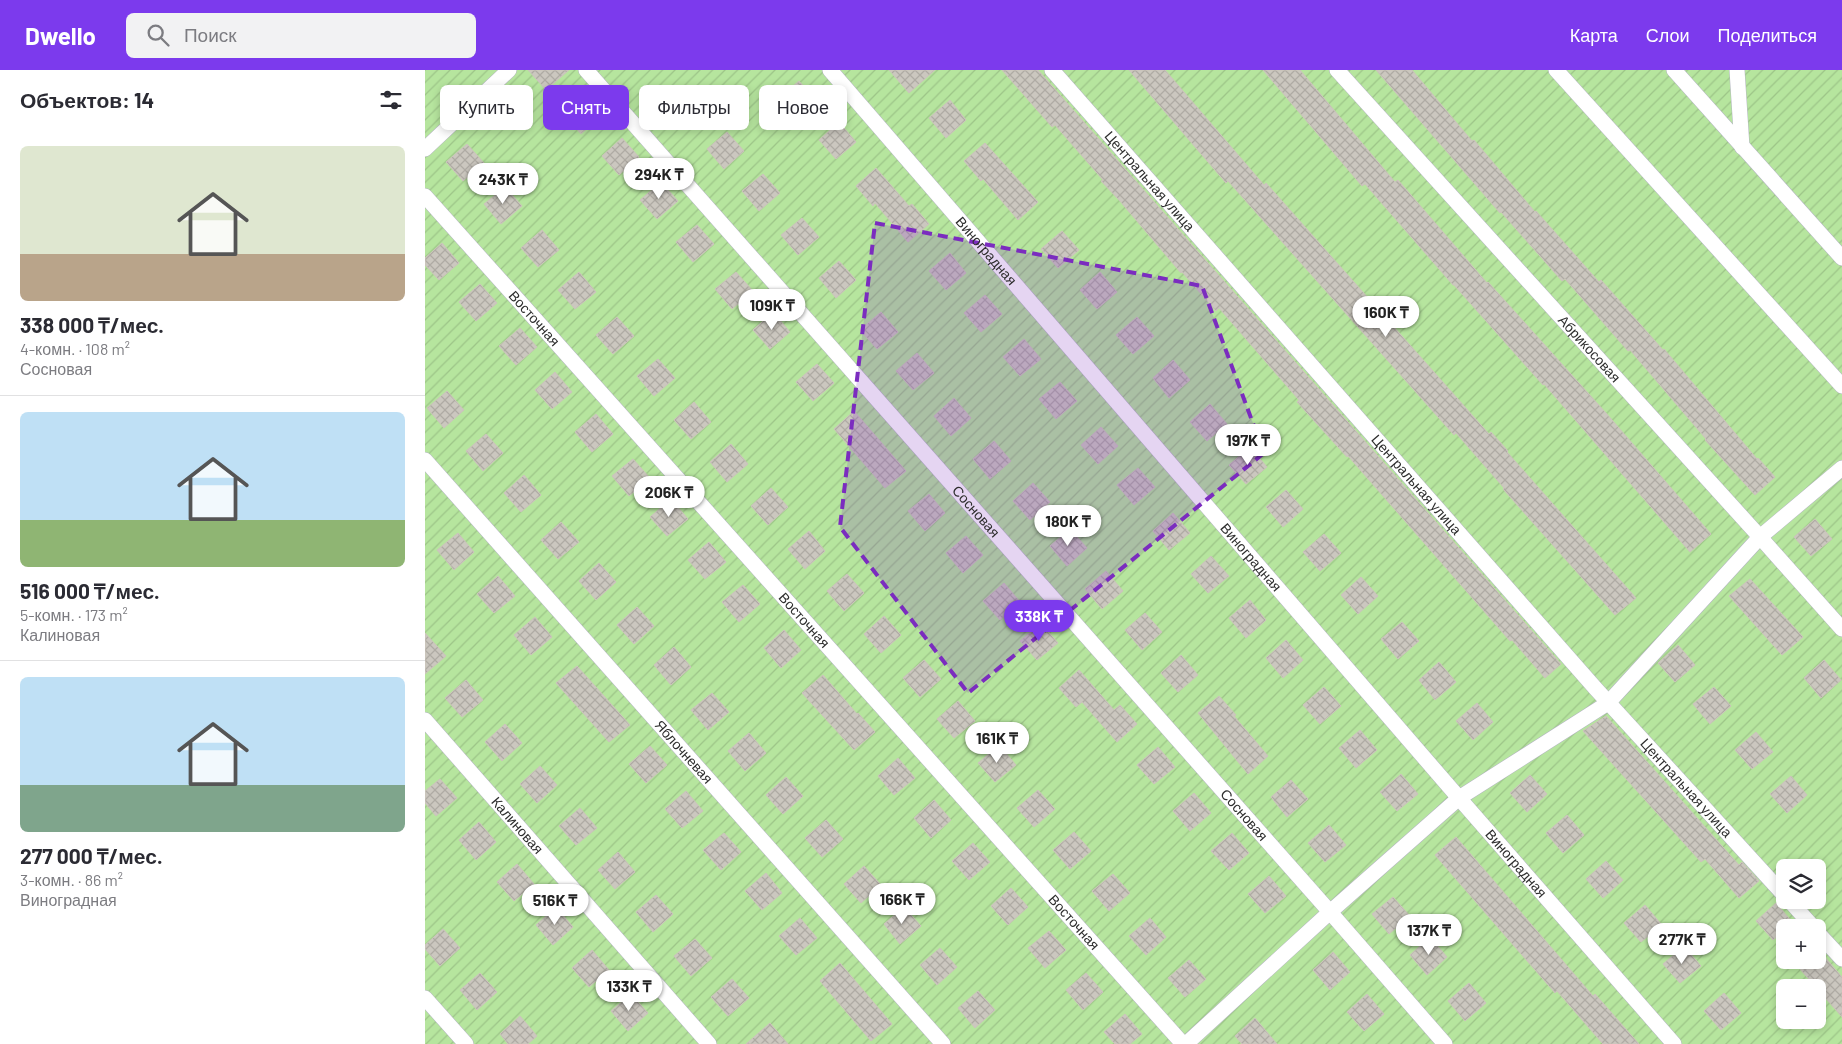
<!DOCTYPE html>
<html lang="ru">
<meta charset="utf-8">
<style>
:root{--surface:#fff;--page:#f2f2f3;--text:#2b2b33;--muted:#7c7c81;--line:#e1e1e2;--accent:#7c3aed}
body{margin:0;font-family:Barlow,sans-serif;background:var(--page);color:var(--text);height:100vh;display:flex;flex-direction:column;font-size:19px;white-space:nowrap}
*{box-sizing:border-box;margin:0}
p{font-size:16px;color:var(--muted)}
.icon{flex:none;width:28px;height:28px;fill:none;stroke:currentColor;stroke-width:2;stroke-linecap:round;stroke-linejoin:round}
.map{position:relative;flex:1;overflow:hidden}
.side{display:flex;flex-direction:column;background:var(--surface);width:425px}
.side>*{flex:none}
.guide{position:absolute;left:15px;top:15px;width:475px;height:45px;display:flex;gap:10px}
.tools{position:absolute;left:1351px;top:789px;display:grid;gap:10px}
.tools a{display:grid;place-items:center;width:50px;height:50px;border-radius:8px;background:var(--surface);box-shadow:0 2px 8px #0003;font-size:25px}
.price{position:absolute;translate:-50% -42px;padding:0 11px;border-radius:18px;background:#fff;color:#222;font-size:16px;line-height:32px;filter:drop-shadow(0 1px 2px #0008)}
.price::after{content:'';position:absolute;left:50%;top:30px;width:15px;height:11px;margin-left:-8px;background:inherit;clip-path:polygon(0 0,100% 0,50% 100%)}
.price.current{background:var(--accent);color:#fff}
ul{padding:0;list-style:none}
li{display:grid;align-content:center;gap:10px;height:265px;padding:0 20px}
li+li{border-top:1px solid var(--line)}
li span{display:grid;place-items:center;height:155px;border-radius:8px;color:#555}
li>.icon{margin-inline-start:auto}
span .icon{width:90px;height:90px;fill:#fffc;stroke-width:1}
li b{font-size:21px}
h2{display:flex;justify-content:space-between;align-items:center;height:60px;padding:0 20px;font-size:21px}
.chip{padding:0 18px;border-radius:8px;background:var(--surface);box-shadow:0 2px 8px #0003;font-size:18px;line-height:45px}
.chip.current{background:var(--accent);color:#fff}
header{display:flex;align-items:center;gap:30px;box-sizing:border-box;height:70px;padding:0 25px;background:var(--accent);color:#fff}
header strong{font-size:24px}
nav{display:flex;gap:28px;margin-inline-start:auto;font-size:18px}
.search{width:350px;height:45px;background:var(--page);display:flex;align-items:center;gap:12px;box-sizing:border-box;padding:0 18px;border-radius:8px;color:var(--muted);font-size:19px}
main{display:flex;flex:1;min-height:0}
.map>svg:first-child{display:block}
.garden{fill:url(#garden-furrows);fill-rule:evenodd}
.building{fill:url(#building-cross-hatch);stroke:#cbc5ba}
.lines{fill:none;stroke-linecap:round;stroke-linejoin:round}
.street-casing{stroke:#b4b7c1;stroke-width:16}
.street{stroke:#fff;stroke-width:15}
.marked{fill:#7b2cbf;fill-opacity:0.2;stroke:#7b2cbf;stroke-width:4;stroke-dasharray:10 6;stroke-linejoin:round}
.labels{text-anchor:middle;stroke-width:4.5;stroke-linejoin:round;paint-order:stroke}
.street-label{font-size:14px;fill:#2e2e2e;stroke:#fff}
</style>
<header>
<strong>Dwello</strong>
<div class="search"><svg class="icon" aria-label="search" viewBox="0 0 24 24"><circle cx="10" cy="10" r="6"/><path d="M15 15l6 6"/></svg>Поиск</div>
<nav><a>Карта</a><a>Слои</a><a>Поделиться</a></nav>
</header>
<main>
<section class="side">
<h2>Объектов: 14<svg class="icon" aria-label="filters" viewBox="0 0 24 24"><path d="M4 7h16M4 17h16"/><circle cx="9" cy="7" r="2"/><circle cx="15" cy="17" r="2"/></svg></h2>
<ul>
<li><span style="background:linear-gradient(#dfe7d0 70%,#b9a48a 0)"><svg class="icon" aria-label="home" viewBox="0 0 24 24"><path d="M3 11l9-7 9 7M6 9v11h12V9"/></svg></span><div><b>338 000 ₸/мес.</b><p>4-комн. · 108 m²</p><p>Сосновая</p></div></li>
<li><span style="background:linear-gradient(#bfe0f5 70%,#8fb573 0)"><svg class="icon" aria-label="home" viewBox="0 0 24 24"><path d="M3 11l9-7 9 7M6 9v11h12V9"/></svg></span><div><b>516 000 ₸/мес.</b><p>5-комн. · 173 m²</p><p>Калиновая</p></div></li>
<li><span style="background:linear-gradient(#bfe0f5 70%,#7fa58c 0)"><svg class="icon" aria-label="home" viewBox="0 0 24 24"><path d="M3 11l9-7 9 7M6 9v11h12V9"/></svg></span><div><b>277 000 ₸/мес.</b><p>3-комн. · 86 m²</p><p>Виноградная</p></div></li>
</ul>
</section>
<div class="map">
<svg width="1417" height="974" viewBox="0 0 1417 974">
<defs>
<pattern id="garden-furrows" width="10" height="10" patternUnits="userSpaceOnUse" patternTransform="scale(1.25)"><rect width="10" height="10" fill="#b6e59e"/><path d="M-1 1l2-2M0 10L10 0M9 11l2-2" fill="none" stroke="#9dc588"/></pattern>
<pattern id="building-cross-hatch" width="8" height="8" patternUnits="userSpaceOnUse" patternTransform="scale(1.25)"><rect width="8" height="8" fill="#cbc7bf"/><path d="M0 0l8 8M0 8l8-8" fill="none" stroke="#afaba4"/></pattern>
</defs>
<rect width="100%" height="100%" fill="#efe9e1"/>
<path class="garden" d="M0,0H1417V974H0ZM1360,798H1392V830H1360ZM1360,858H1392V890H1360ZM1360,918H1392V950H1360Z"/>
<path class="building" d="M103,0H144L121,20Z
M464,0H510L484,23Z
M577,0H613L1136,594L1120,608L1087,570L1085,571L923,386L922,387L872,332L874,330L794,238L791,241L757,202L756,203L694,130L676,111L678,110L630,55L627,57Z
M704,0H740L839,115L841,113L1064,364L1066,362L1083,381L1082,382L1211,528L1190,545L1078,419L1079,418L1031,363L1029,365L803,111L801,113Z
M838,0H875L970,112L973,110L1062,213L1063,212L1181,343L1286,464L1265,482L1119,314L1118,315L1029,215H1028L940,114L937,116Z
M951,0H987L1047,71L1049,70L1110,142L1111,141L1174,212L1176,210L1238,280L1239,279L1332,389L1333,388L1350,407L1330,425L1280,370L1281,369L1205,280L1203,281L1140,209L1137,211L1076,142L1075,143Z
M374,11L391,30L371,48L354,28Z
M263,20L280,39L259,57L242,37Z
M159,26L176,46L156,64L139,44Z
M525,30L541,50L521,68L504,48Z
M414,52L431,72L411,89L394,70Z
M302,62L319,81L299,99L282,79Z
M197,68L214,87L194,105L177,86Z
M560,73L613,132L593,150L558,109L556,111L539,91Z
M42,74L59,93L38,111L21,92Z
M451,98L484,136L487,134L504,154L483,172L450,133L448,136L431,116Z
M338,104L355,123L334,141L317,121Z
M236,112L253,131L232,149L215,130Z
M80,117L97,136L76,154L59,134Z
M377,148L394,167L373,185L356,165Z
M272,155L289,174L268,192L251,172Z
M117,160L134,180L113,197L96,178Z
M637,161L654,180L633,198L616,179Z
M17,173L34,193L14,210L0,195V188Z
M525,183L541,203L521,220L504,201Z
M414,191L431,210L411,228L394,208Z
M154,202L171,222L150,239L133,220Z
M311,202L328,221L307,239L290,219Z
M675,202L692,222L672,239L655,220Z
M55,214L72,233L51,251L34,232Z
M560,225L577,244L556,262L539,243Z
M348,242L365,262L345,279L328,260Z
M456,242L473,262L452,279L435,260Z
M192,247L209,266L188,284L171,265Z
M712,247L729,266L708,284L691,265Z
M95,258L112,277L91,295L74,276Z
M599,269L616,289L595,306L578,287Z
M492,283L509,303L488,320L471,301Z
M233,289L250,308L229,326L212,306Z
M748,290L765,310L744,328L728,308Z
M392,294L409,313L388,331L371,312Z
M130,302L147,322L127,339L110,320Z
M635,312L652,331L631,349L614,329Z
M22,321L39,340L19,358L2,338Z
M529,328L546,348L526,366L509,346Z
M269,332L286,352L266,369L249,350Z
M785,334L802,354L782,371L765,352Z
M429,341L481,401L460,418L409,359Z
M171,344L188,364L167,382L150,362Z
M676,357L693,376L673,394L656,375Z
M61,364L78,383L58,401L41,381Z
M569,371L586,391L565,409L548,389Z
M306,374L323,394L302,412L285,392Z
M825,377L842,397L821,414L804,395Z
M208,389L225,408L204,426L187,406Z
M713,398L730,417L709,435L692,415Z
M99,405L116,425L96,442L79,423Z
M608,413L625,432L605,450L588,431Z
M346,418L363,437L343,455L326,436Z
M861,420L878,439L858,457L841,437Z
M504,424L520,443L500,461L483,441Z
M246,429L263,449L242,466L225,447Z
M748,443L765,463L744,480L728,461Z
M1390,449L1407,469L1386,486L1369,467Z
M136,452L154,472L133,489L116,470Z
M645,459L662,478L642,496L625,476Z
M384,461L400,481L380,499L363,479Z
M33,463L49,482L29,500L12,480Z
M899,464L916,483L895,501L878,482Z
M541,466L558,485L538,503L521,483Z
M284,472L301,492L280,509L263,490Z
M786,486L804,506L783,523L766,504Z
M174,493L191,512L171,530L154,511Z
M681,501L698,521L677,539L660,519Z
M422,504L439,523L419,541L402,521Z
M73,506L90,526L69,543L52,524Z
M936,507L953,526L933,544L916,525Z
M1325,509L1378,567L1357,585L1304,526Z
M579,513L596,533L575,550L558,531Z
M318,515L335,534L314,552L297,532Z
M825,530L841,550L821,568L804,548Z
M212,537L229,556L209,574L192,555Z
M720,543L737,562L717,580L700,560Z
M459,546L476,565L456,583L439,564Z
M110,547L127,567L106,585L89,565Z
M977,552L994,571L973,589L956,569Z
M616,553L633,573L612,590L595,571Z
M359,560L376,580L356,598L339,578Z
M0,563L21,586L0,604Z
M861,570L878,590L858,608L841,588Z
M1253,575L1270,595L1250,612L1233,593Z
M249,577L266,597L246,615L229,595Z
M756,585L773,605L753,622L736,603Z
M499,590L516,609L495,627L478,608Z
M1399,590L1416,610L1396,628L1379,608Z
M1014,592L1031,612L1010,630L994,610Z
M152,596L205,655L184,672L131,613Z
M654,600L689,640L695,635L712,654L692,672L657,632L651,637L634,618Z
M398,605L432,644L433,643L450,662L429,680L377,623Z
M41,610L58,630L37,647L20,628Z
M899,617L916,636L895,654L878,635Z
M1289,617L1306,636L1285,654L1268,634Z
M287,623L304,642L283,660L266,640Z
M794,626L811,645L809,646L843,686L823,704L773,643Z
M533,631L550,651L529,668L512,649Z
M1052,633L1068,652L1048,670L1031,651Z
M1181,646L1314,795L1317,792L1334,811L1314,828L1280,789L1276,792L1158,661Z
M80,654L97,673L77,691L60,672Z
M935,660L952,680L931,698L914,678Z
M1331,662L1348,682L1327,699L1310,680Z
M324,663L341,683L320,701L303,681Z
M574,675L591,695L570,712L553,693Z
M225,676L242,695L221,713L204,694Z
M733,677L750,697L729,714L712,695Z
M473,688L490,708L469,725L453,706Z
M115,696L132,715L112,733L95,714Z
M976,704L993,724L972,741L955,722Z
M1105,705L1122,724L1102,742L1085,723Z
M1366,706L1382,725L1362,743L1345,724Z
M361,707L378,726L358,744L341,725Z
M15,709L32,728L11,746L0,733V721Z
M866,710L883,729L862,747L846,727Z
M613,720L630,739L609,757L592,738Z
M261,721L278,741L257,758L240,739Z
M769,723L786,743L765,761L748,741Z
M509,730L526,750L506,768L489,748Z
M155,738L172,758L151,775L134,756Z
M1142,745L1159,765L1138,783L1121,763Z
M401,750L418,769L397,787L380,768Z
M54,752L71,772L51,790L34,770Z
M904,755L921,775L900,792L883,773Z
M649,762L666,781L645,799L628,780Z
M299,763L316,782L296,800L278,780Z
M807,763L824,783L804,800L786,781Z
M1031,767L1168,926L1170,924L1214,974H1178L1132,921L1130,923L1010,785Z
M548,773L565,792L544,810L527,791Z
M193,782L210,802L190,819L173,800Z
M1181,791L1198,810L1178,828L1161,809Z
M92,794L109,814L89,831L72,812Z
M439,796L456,815L436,833L419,814Z
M341,803L357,823L337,840L320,821Z
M688,804L705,823L684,841L667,821Z
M844,806L861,826L840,843L823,824Z
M586,818L603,837L583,855L566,836Z
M231,825L248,844L228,862L211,842Z
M968,827L985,846L964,864L947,844Z
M1351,833L1368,853L1363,858H1360V860L1348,870L1331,851Z
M1220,835L1237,855L1216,872L1199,853Z
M131,837L148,857L128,875L111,855Z
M479,837L496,856L475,874L459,854Z
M375,848L392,868L371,885L354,866Z
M725,848L741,867L721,885L704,866Z
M18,859L35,878L15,896L0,879V875Z
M624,861L641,880L620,898L603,878Z
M1005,867L1022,887L1002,905L985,885Z
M270,869L287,888L266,906L249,886Z
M1259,876L1276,896L1255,913L1238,894Z
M515,878L532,897L512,915L495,895Z
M1392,878L1417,907V947L1367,890H1392Z
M167,880L184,900L164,917L147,898Z
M908,882L925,902L905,920L888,900Z
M764,890L781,909L760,927L743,908Z
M415,893L467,954L446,971L395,911Z
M55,903L72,922L52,940L35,920Z
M661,903L678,922L658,940L641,920Z
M307,909L324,928L303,946L286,927Z
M1044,913L1061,933L1040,951L1023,931Z
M553,921L570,940L550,958L533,938Z
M1299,923L1316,943L1296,960L1279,941Z
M206,924L223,943L203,961L186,941Z
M942,924L959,944L939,961L922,942Z
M700,944L717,964L705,974H690L679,962Z
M95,946L112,966L103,974H83L75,964Z
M830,948L852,974H817L810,966Z
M345,953L363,974H321Z"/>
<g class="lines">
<defs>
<g id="street">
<path id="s1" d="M161,0L905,842L1020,974"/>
<path id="s2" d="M405,0L1034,728L1249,974"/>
<path id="s3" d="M627,0L1171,619L1360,826"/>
<path id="s4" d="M912,0L1335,467L1417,559"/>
<path d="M1131,0L1417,316"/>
<path d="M1249,0L1417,188"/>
<path d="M1312,0L1317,77"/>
<path d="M0,79L84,0"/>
<path id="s5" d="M0,126L758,974"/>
<path id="s6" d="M0,390L518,974"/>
<path id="s7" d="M0,650L284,974"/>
<path d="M1364,830L1389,858"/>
<path d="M1392,862L1417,889"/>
<path d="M0,928L41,974"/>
<path d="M761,974L905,842L1034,728L1183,633L1335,467L1417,398"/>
</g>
</defs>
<use href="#street" class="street-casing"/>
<use href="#street" class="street"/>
</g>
<path class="marked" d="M450,153L777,216L839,383L543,623L415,457Z"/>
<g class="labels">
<g class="street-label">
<text dy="5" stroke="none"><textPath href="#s3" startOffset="148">Центральная улица</textPath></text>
<text dy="5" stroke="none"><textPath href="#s2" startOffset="239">Виноградная</textPath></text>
<text dy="5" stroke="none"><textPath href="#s5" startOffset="164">Восточная</textPath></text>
<text dy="5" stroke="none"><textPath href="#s4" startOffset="376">Абрикосовая</textPath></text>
<text dy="5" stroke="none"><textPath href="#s3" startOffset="552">Центральная улица</textPath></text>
<text dy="5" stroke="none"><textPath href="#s1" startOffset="589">Сосновая</textPath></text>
<text dy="5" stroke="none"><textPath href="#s2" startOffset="644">Виноградная</textPath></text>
<text dy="5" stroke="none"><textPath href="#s5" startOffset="569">Восточная</textPath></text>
<text dy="5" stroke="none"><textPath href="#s6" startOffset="390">Яблочневая</textPath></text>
<text dy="5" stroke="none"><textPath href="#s3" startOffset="958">Центральная улица</textPath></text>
<text dy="5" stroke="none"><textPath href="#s1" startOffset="994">Сосновая</textPath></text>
<text dy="5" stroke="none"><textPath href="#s7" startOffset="140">Калиновая</textPath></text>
<text dy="5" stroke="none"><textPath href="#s2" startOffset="1049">Виноградная</textPath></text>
<text dy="5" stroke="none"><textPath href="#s5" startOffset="974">Восточная</textPath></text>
</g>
</g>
</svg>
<div class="tools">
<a><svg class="icon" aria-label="layers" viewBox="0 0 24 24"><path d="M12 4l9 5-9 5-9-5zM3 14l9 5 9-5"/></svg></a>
<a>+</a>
<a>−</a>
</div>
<b class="price" style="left:234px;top:130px">294K ₸</b>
<b class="price" style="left:78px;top:135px">243K ₸</b>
<b class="price" style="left:347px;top:261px">109K ₸</b>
<b class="price" style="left:961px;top:268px">160K ₸</b>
<b class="price" style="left:823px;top:396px">197K ₸</b>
<b class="price" style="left:244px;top:448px">206K ₸</b>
<b class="price" style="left:643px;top:477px">180K ₸</b>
<b class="price current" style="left:614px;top:572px">338K ₸</b>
<b class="price" style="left:572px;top:694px">161K ₸</b>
<b class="price" style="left:477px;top:855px">166K ₸</b>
<b class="price" style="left:130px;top:856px">516K ₸</b>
<b class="price" style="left:1004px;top:886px">137K ₸</b>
<b class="price" style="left:1257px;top:895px">277K ₸</b>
<b class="price" style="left:204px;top:942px">133K ₸</b>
<div class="guide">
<a class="chip">Купить</a>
<a class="chip current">Снять</a>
<a class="chip">Фильтры</a>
<a class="chip">Новое</a>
</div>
</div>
</main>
